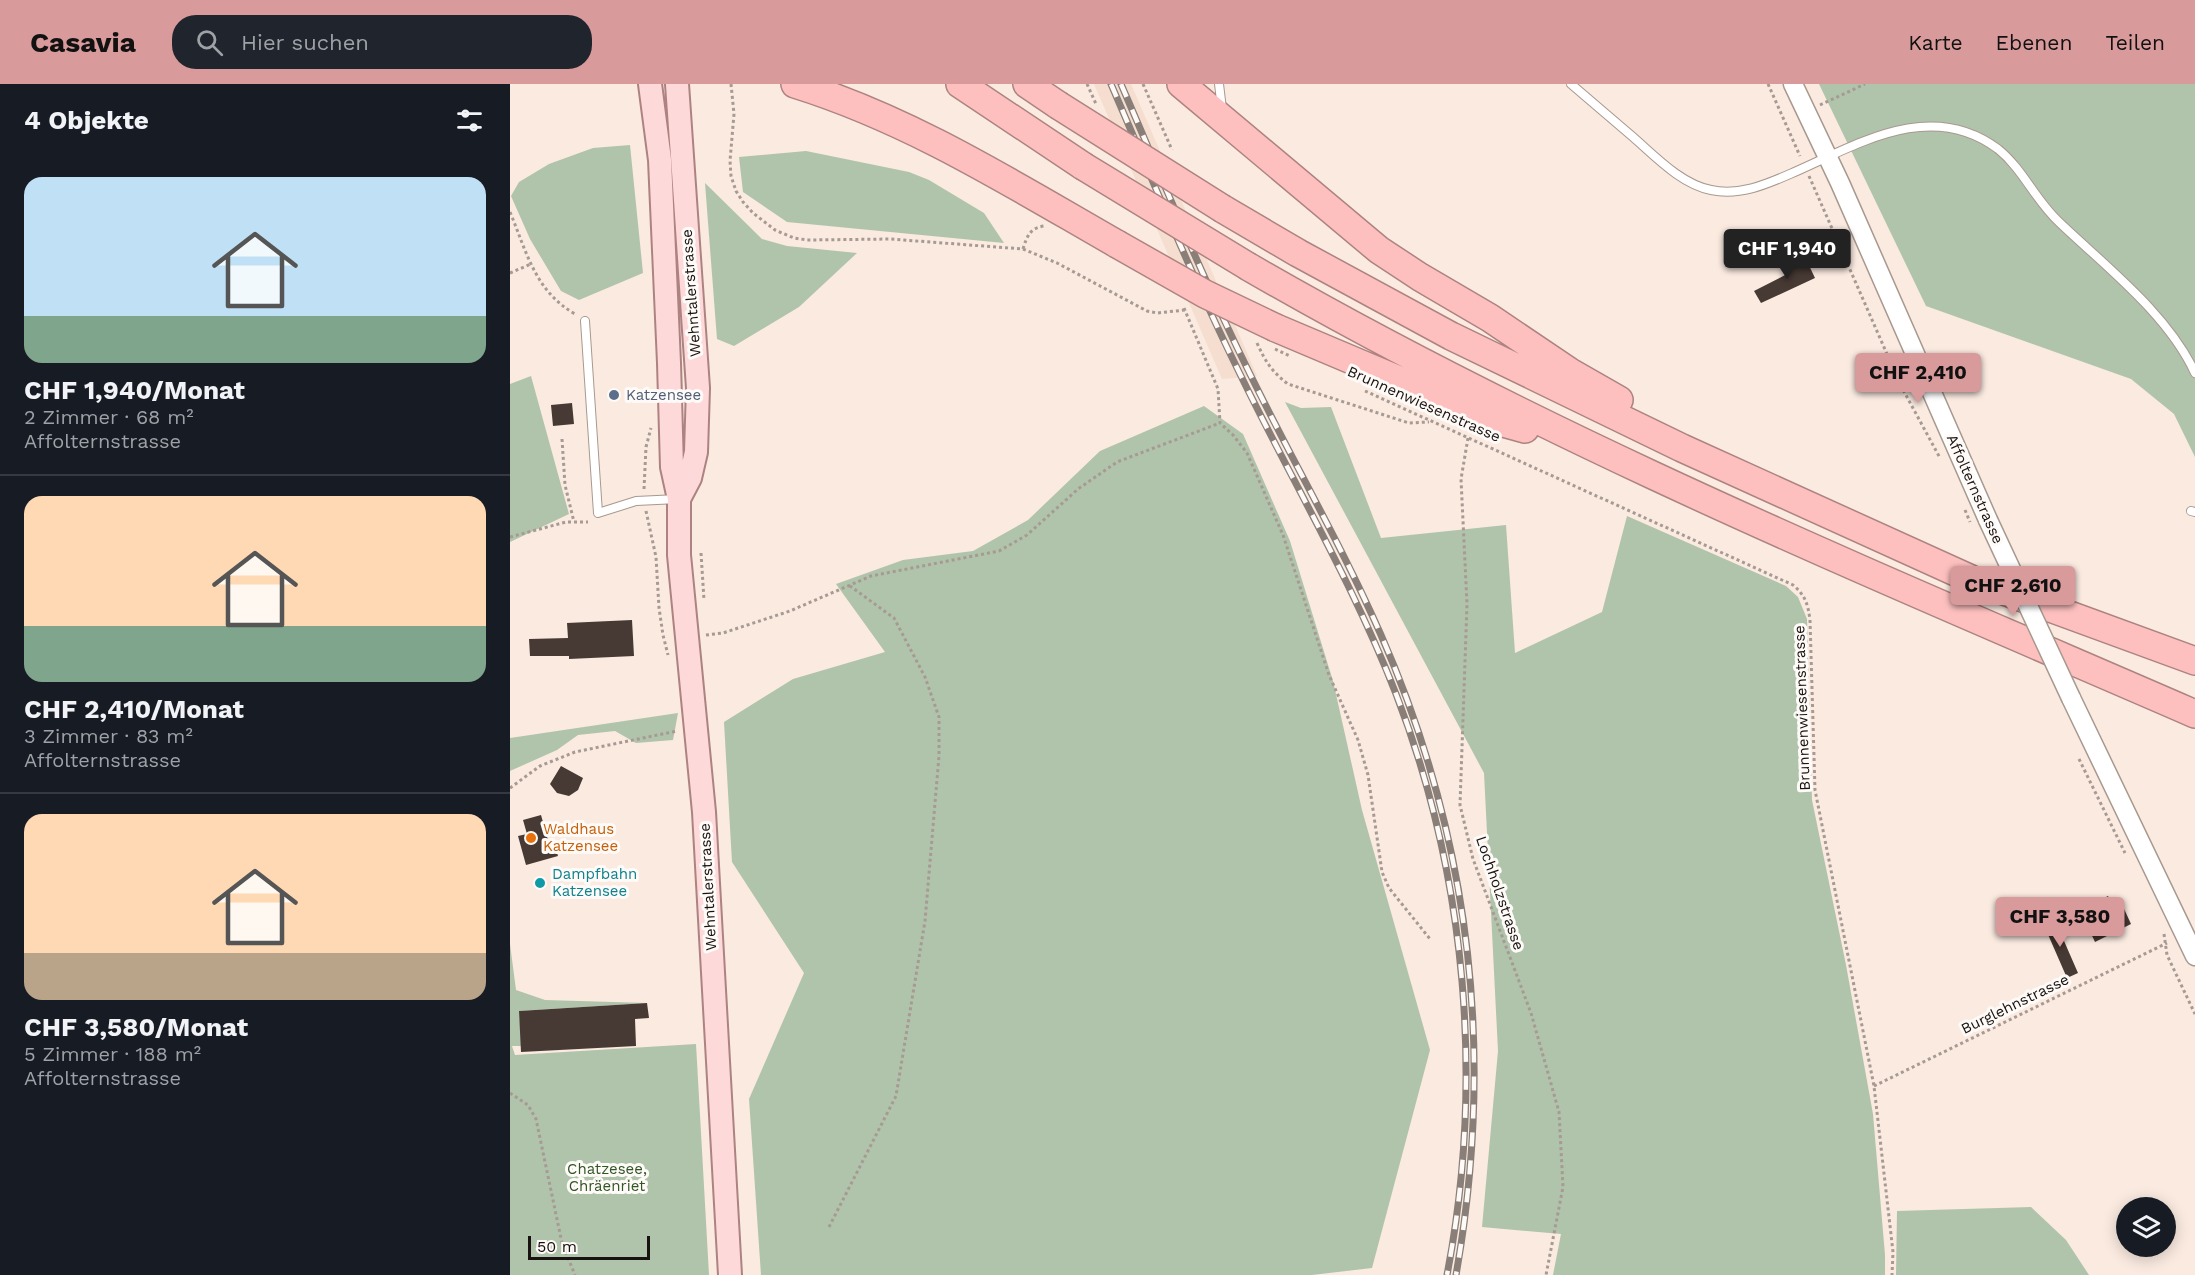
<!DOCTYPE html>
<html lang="de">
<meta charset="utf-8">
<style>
:root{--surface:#171b24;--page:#20242c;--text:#f1f3f6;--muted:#9ea1a6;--line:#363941;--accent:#d99a9c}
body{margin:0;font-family:"Work Sans",sans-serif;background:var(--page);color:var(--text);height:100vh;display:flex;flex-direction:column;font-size:22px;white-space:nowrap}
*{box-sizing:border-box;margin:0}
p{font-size:20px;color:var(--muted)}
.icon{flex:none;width:33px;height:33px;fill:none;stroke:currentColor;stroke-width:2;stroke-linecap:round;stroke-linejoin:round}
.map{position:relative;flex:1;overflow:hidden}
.panel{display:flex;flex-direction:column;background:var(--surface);width:510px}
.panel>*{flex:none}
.fabs{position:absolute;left:1606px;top:1113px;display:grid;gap:12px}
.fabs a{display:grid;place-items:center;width:60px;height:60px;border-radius:50%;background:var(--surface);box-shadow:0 3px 15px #0003;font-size:30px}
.scale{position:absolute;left:18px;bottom:15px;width:122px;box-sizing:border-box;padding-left:6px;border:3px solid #181310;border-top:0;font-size:16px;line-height:21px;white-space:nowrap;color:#181310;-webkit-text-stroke:4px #fefaf8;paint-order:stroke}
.price{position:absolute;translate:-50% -51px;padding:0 14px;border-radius:6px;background:var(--accent);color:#111;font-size:20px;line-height:39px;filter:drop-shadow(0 2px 3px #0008)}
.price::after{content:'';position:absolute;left:50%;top:36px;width:18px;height:14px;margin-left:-9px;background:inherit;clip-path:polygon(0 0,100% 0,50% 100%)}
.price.on{background:#222;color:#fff}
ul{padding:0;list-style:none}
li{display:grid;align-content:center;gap:12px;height:318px;padding:0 24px}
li+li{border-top:2px solid var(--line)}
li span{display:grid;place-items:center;height:186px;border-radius:18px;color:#555}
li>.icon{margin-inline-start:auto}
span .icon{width:108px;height:108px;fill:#fffc;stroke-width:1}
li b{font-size:26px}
h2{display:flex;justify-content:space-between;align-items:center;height:72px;padding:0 24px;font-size:26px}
header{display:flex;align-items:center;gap:36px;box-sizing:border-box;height:84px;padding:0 30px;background:var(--accent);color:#111}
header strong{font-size:28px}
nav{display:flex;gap:33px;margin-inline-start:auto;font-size:21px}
.search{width:420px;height:54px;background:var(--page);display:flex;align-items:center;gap:15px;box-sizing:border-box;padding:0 21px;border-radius:24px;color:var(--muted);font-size:22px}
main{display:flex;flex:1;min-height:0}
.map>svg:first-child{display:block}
.built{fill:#f5ded0}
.green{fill:#b0c4ab}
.building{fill:#473934}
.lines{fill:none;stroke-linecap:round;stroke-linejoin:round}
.service-casing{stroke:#a8998f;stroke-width:10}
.tertiary-casing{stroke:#a8998f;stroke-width:21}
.primary-casing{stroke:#ad8382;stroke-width:26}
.motorway-casing{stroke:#ad8382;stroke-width:30}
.path{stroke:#a69a93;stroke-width:3;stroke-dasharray:3 3;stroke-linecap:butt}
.service{stroke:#fff;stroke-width:8}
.tertiary{stroke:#fff;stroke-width:18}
.primary{stroke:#fed9d9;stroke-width:22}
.motorway{stroke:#fdc0bf;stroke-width:27}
.rail-casing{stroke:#897f78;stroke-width:7}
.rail{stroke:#fefaf8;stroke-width:4.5;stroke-dasharray:14;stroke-linecap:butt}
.tertiary-bridge-casing{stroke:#a8998f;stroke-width:21;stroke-linecap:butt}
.motorway-bridge-casing{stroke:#ad8382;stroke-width:30;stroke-linecap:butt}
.path-bridge{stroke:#a69a93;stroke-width:3;stroke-dasharray:3 3;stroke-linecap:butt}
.tertiary-bridge{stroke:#fff;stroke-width:18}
.motorway-bridge{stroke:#fdc0bf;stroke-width:27}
.service-dot{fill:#5c6f8a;stroke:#fefaf8;stroke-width:2}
.food-dot{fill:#e8710a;stroke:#fefaf8;stroke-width:2}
.culture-dot{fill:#0f9aa8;stroke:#fefaf8;stroke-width:2}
.labels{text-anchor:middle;stroke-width:6;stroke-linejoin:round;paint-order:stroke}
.street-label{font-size:15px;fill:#181310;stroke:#fefaf8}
.service-label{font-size:15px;fill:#4e5e75;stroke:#fefaf8;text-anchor:start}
.food-label{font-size:15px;fill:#c56008;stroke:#fefaf8;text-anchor:start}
.culture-label{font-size:15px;fill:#0d838f;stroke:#fefaf8;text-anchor:start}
.park-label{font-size:15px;fill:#315626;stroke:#fefaf8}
</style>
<header>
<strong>Casavia</strong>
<div class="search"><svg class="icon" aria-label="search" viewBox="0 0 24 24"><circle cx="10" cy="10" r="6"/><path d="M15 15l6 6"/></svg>Hier suchen</div>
<nav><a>Karte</a><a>Ebenen</a><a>Teilen</a></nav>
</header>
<main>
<section class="panel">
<h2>4 Objekte<svg class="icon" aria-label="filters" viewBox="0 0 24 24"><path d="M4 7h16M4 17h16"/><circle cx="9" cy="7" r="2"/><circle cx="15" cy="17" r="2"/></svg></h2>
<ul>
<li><span style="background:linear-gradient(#bfe0f5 75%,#7fa58c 0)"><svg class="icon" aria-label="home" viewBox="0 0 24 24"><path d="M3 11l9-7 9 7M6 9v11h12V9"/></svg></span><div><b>CHF 1,940/Monat</b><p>2 Zimmer · 68 m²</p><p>Affolternstrasse</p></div></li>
<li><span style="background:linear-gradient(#ffd9b3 70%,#7fa58c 0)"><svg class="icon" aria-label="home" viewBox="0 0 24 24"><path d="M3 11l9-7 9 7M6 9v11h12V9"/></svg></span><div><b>CHF 2,410/Monat</b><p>3 Zimmer · 83 m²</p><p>Affolternstrasse</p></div></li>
<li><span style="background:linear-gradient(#ffd9b3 75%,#b9a48a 0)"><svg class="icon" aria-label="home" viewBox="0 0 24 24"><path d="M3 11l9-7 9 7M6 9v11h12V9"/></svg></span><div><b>CHF 3,580/Monat</b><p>5 Zimmer · 188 m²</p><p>Affolternstrasse</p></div></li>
</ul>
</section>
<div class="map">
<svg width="1685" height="1191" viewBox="0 0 1685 1191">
<rect width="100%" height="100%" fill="#faeae0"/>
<path class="built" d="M584,0H621L747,292L712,295Z"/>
<path class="green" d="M1309,0H1685V373L1664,330L1621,295L1416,222Z
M120,61L133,189L69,216L51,207L20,155L1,112L9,98L39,80L83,64Z
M296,67L399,88L419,96L474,129L494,159L277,138L233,108L229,73Z
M195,99L252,155L277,162L347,169L289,223L224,262L207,255Z
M21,292L59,430L0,458V300Z
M775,318L791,324L821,323L871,454L996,441L1005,569L1092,528L1117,432L1276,502L1288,513L1297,535L1302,716L1336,881L1363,1030L1375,1171V1191H1043L1051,1150L972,1143L988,967L974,689Z
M694,322L733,350L780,457L823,597L852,726L920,966L862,1184L802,1191H251L239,1015L294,889L222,778L214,638L283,595L375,568L326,500L393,476L463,467L518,436L590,367Z
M168,629L163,656L126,659L105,647L68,651L47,666L0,687V654Z
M0,860L6,906L35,916L137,919L9,927L12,962H2L5,971L186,960L199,1191H0Z
M1521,1123L1556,1156L1579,1191H1386L1387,1127Z"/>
<path class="building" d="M1294,171L1305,194L1251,219L1244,207L1279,189L1275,180Z
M62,319L64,340L43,342L41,321Z
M122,536L124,572L59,575V572H20L19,555L58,554L57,539Z
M51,682L73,694L68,706L59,712L47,709L40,700Z
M31,731L38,756L43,755L48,772L16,781L8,752L17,750L13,736Z
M1598,812L1602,820L1610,816L1621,840L1585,858L1575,837L1579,835L1574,824Z
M1544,834L1568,889L1557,894L1533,839Z
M137,919L139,934L125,935L126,962L11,968L9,927Z"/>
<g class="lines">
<defs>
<path id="service" d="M709,0L712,25
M1061,0C1082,18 1102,35 1123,53C1146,73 1171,100 1201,106C1229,112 1255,101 1280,90C1347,61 1420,14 1488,65C1513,85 1525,116 1549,138C1595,182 1658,230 1685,289
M75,237L88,429L126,417L168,415
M1681,427L1685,428"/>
<path id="tertiary" d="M1283,0L1330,99L1478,436
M1561,614L1685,872"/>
<path id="primary" d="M140,0L150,76L159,279L162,383L169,415V471L194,728L220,1191
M167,0L188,304L186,368L180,394L169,415"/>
<path id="motorway" d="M285,0C401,36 502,100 607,160
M450,0L573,82
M517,0L548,21
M671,0L869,166L910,193L980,234L1060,288L1109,316
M713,125L788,169L941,252L1172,364L1461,495L1685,577
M739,183C1041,358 1365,491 1685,630
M766,244L986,337L1015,345"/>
</defs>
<use href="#service" class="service-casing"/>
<use href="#tertiary" class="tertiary-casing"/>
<use href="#primary" class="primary-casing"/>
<use href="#motorway" class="motorway-casing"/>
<path class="path" d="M221,0L224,30L220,77L221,92L226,107L233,118L243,129L265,146L284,154L297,156L380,155L513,165C517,152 520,144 534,142
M577,0L586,20
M633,0L662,66
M1258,0L1290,72
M1310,21L1355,0
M1299,92L1391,302L1430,374
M0,128C17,169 25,207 65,230
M513,165L547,179L637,227L647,229L675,226
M0,189L21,180
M674,224L708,305L710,339L723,351L737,369L773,451L819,591L848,656L858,691L872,788L879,804L920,855
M747,259C755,277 762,288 778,300L899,339L919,338
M855,307L1283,501C1295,511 1298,520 1300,536L1305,706L1364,1002L1383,1168L1382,1191
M958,354L951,395L957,520L950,721L963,775L1021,929L1049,1028L1053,1103L1036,1191
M52,355L55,401L64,438
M134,405L136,363L141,344
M136,427L146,473L149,524L153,551L158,571
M0,453L56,438H78
M191,469L194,516
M196,551L213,549L280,527L361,492L489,467L517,451L568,405L607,378L710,339
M1569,675L1615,769
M0,704L30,682L65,668L167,647
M1654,850L1657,871L1685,930
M1364,1002L1657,859
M0,1009L18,1021L26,1035L52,1159L65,1191
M319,1143L386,1012L415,837L429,672V633L415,593L384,534L340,502"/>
<use href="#service" class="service"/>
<use href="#tertiary" class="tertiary"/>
<use href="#primary" class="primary"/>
<use href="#motorway" class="motorway"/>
<defs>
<path id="rail" d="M601,0C643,97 683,195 730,290C782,397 843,499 886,610C957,794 974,998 937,1191
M611,0C653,97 693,195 740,290C783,378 832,462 871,551C961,756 985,971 946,1191"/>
</defs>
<use href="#rail" class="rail-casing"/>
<use href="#rail" class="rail"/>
<defs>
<path id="tertiary-bridge" d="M1478,436L1561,614"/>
<path id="motorway-bridge" d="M548,21L713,125
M573,82L739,183
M607,160L695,210L766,244"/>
</defs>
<use href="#tertiary-bridge" class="tertiary-bridge-casing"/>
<use href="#motorway-bridge" class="motorway-bridge-casing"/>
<path class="path-bridge" d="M765,265L780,272
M1455,426L1460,438"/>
<use href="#tertiary-bridge" class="tertiary-bridge"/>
<use href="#motorway-bridge" class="motorway-bridge"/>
</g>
<circle class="service-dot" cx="104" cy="311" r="6"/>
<circle class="food-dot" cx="21" cy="754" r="6"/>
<circle class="culture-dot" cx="30" cy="799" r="6"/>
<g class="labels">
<g class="street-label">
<text transform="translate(181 209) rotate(-94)" y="5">Wehntalerstrasse</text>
<text transform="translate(914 320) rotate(24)" y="5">Brunnenwiesenstrasse</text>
<text transform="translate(1465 405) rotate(66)" y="5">Affolternstrasse</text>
<text transform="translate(1292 624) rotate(-92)" y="5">Brunnenwiesenstrasse</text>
<text transform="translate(198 803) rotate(-93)" y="5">Wehntalerstrasse</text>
<text transform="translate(990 809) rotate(71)" y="5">Lochholzstrasse</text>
<text transform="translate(1505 920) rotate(-26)" y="5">Burglehnstrasse</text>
</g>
<g class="service-label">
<text x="116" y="316">Katzensee</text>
</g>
<g class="food-label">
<text x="33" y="750">Waldhaus<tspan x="33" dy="17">Katzensee</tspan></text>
</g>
<g class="culture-label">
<text x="42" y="795">Dampfbahn<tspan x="42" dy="17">Katzensee</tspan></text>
</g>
<g class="park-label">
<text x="97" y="1090">Chatzesee,<tspan x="97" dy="17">Chräenriet</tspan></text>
</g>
</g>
</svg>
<div class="fabs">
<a><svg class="icon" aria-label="layers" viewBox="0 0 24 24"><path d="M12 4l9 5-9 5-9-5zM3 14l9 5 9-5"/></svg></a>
</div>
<div class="scale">50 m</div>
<b class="price on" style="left:1277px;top:196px">CHF 1,940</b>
<b class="price" style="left:1408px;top:320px">CHF 2,410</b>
<b class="price" style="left:1503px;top:533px">CHF 2,610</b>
<b class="price" style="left:1550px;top:864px">CHF 3,580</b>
</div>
</main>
